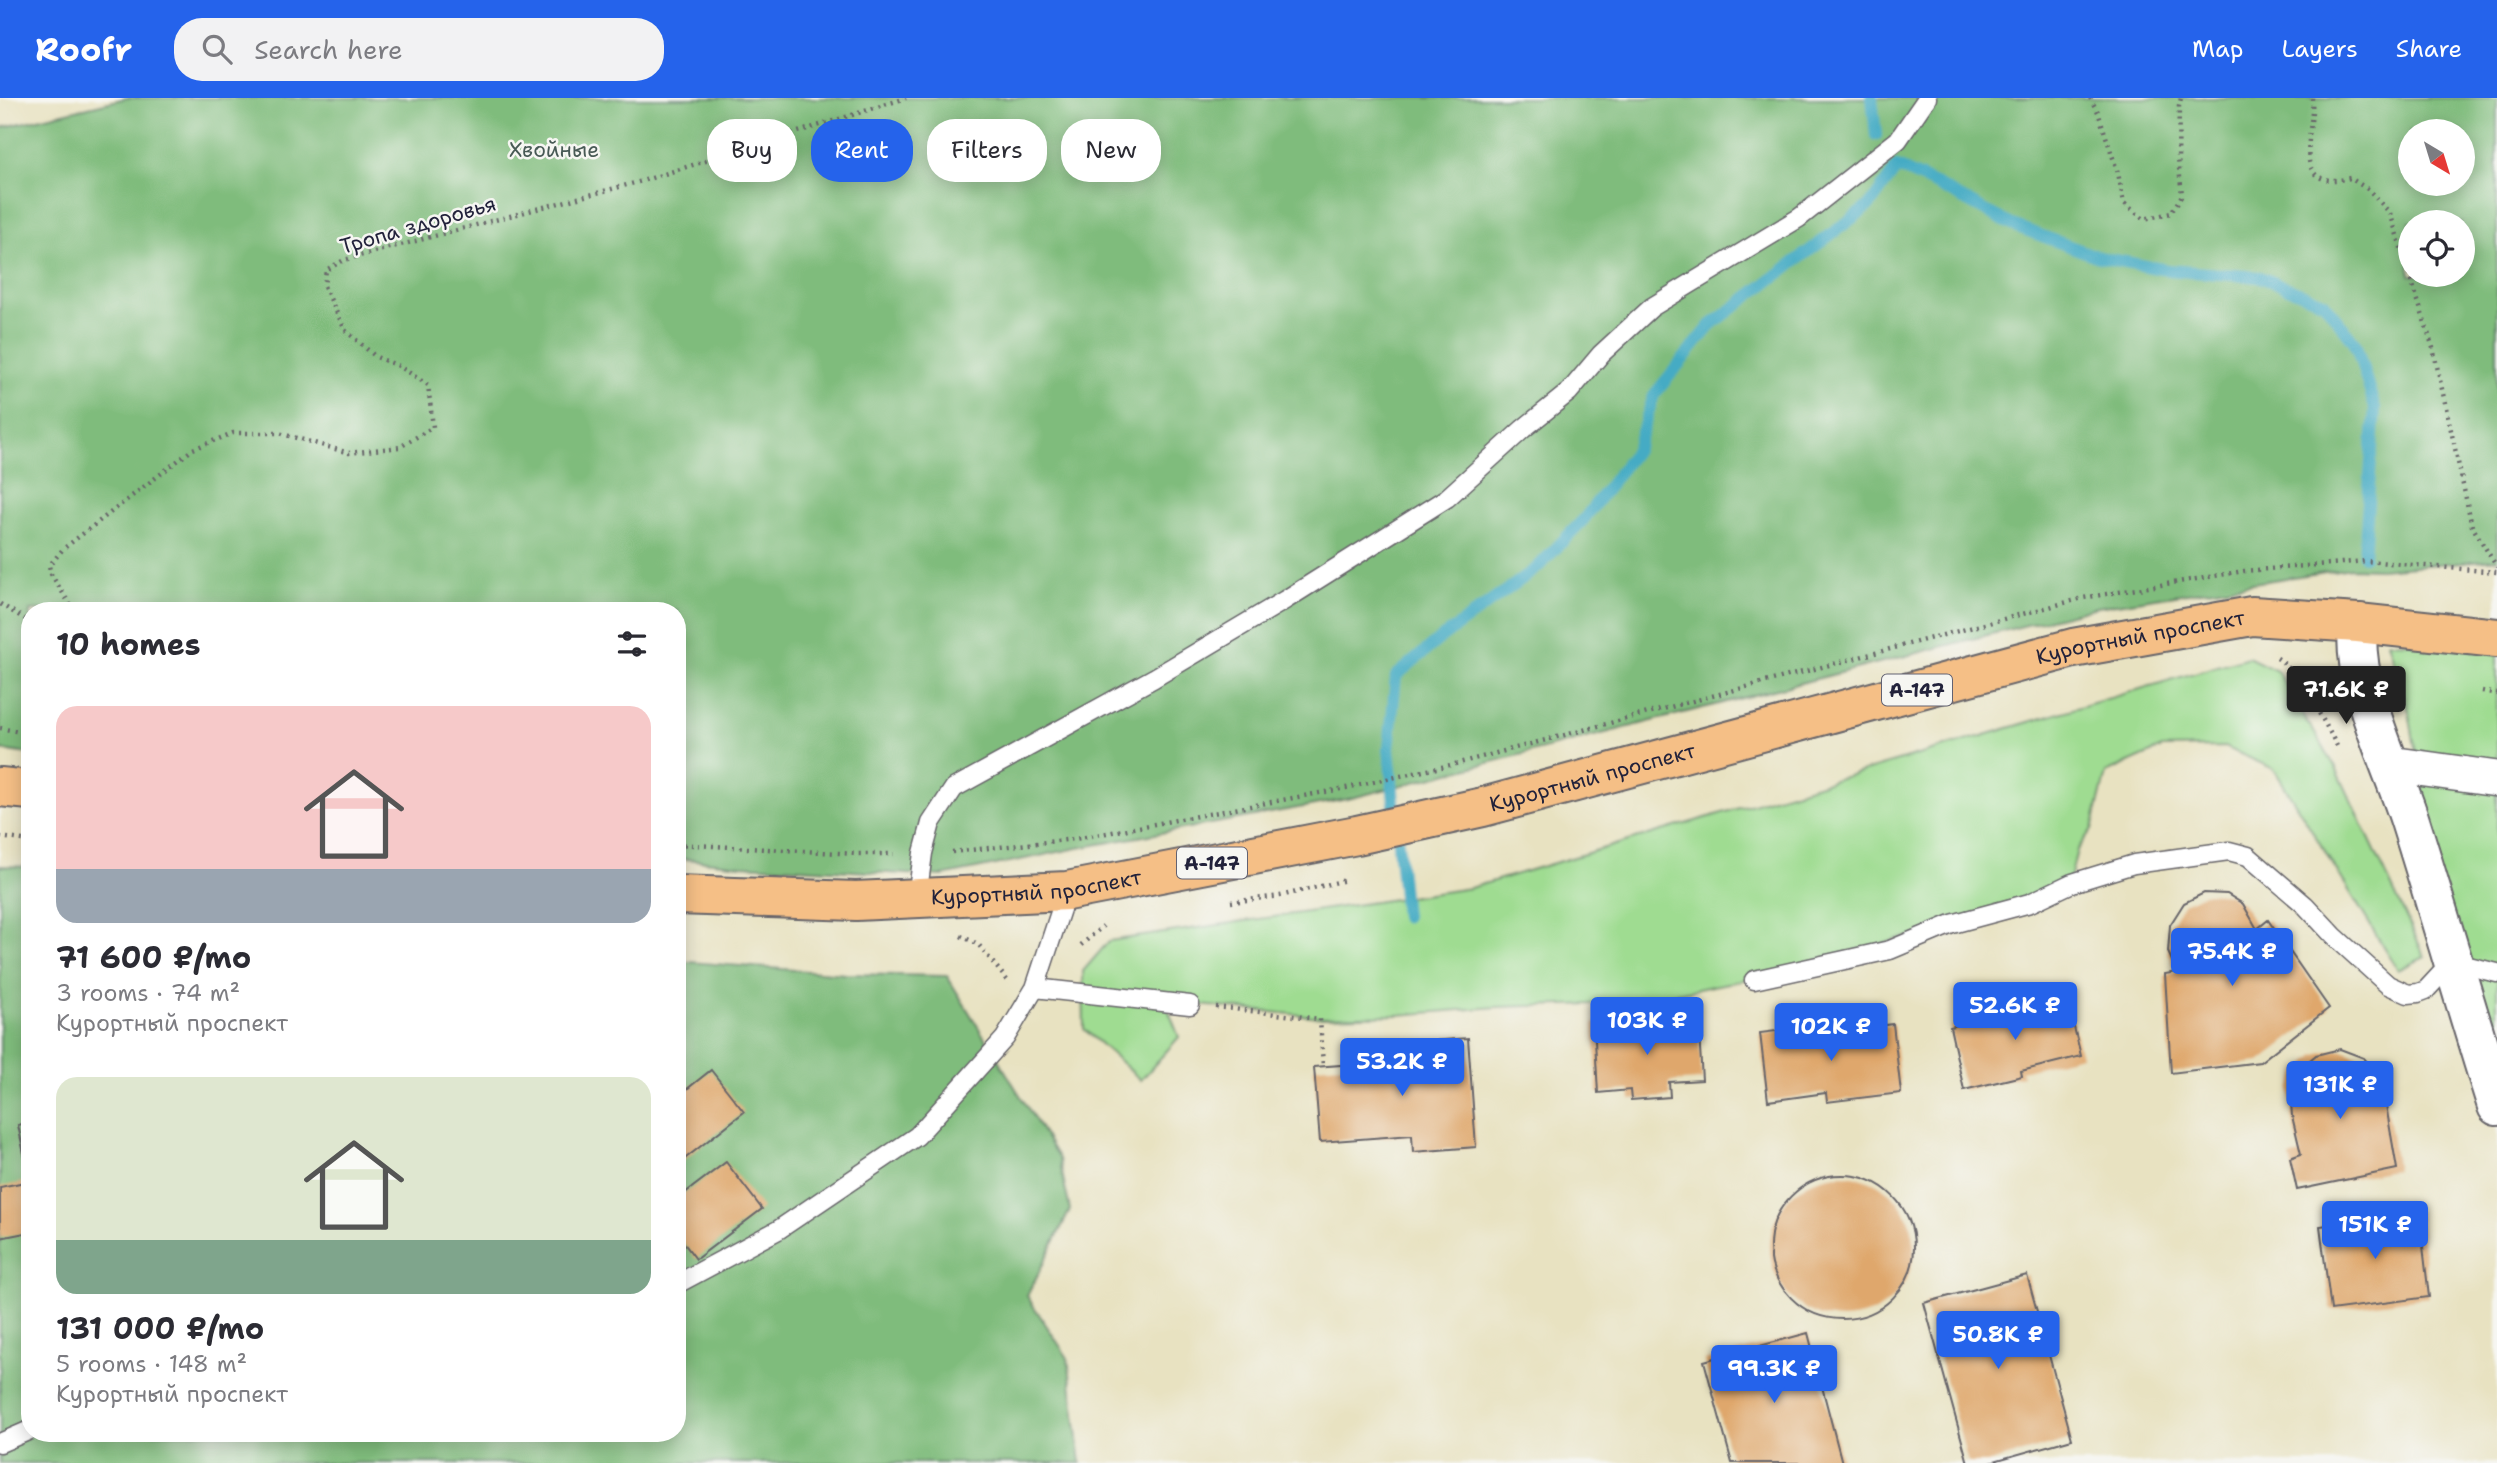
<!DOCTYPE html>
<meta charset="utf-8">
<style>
:root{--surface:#fff;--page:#f2f2f3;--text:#2b2b33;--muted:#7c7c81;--accent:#2563eb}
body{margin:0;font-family:"Shantell Sans",sans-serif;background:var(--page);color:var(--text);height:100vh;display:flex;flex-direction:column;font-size:26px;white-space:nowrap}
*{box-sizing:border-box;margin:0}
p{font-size:23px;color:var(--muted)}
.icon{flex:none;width:38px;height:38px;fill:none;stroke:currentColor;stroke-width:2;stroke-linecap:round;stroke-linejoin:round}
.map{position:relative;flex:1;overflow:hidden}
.drawer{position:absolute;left:21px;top:504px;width:665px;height:840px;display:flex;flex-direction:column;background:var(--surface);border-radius:28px;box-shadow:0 4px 18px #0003}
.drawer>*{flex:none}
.top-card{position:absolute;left:707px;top:21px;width:665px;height:63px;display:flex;gap:14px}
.needle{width:46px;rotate:142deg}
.fabs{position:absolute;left:2398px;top:21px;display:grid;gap:14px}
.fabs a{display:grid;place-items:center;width:77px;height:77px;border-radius:50%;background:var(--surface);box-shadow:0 4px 18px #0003;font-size:35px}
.price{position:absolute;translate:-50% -60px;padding:0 16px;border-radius:7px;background:var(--accent);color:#fff;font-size:23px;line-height:46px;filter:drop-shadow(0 2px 4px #0008)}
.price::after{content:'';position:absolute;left:50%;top:42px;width:21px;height:16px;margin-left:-10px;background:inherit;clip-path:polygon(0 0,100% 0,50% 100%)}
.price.active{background:#222;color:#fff}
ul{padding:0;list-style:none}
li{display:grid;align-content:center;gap:14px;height:371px;padding:0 35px}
li span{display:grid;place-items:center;height:217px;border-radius:21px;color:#555}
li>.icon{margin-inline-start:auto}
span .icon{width:126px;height:126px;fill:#fffc;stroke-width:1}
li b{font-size:30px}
h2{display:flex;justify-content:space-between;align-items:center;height:84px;padding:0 35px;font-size:30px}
.chip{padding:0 24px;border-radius:28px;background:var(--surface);box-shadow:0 4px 18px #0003;font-size:24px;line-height:63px}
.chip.active{background:var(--accent);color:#fff}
header{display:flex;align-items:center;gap:42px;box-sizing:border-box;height:98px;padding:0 35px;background:var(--accent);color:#fff}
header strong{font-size:33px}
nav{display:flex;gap:38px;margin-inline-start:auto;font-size:24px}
.search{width:490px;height:63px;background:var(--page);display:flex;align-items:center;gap:18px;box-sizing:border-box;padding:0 24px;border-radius:28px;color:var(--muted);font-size:26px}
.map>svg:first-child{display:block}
.green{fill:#9fdc91;stroke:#607f66;stroke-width:2}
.forest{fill:#7fbc7b;stroke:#506f5b;stroke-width:2;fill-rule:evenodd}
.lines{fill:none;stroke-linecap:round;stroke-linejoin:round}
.stream{stroke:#45abc4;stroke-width:12}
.building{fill:#dfa76c}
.service-casing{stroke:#67656a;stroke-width:21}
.minor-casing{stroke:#67656a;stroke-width:38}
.tertiary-casing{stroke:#67656a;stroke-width:42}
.primary-casing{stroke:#67656a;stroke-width:42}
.path{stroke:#67656a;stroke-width:4.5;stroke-dasharray:2 5;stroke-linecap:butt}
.service{stroke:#fff;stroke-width:18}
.minor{stroke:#fff;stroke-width:35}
.tertiary{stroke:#fff;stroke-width:38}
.primary{stroke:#f5bf86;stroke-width:38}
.labels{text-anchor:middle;stroke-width:5;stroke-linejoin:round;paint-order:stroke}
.shield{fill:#f6f6f2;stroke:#626272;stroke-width:2}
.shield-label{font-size:19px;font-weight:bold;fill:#22223b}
.park-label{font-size:21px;fill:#485a55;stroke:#f6f6f2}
.street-label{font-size:21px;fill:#22223b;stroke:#f6f6f2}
</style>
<header>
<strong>Roofr</strong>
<div class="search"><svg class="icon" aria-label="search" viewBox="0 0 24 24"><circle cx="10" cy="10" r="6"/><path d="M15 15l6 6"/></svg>Search here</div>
<nav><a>Map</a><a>Layers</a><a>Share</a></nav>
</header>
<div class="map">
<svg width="2497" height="1365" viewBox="0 0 2497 1365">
<rect width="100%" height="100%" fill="#f6f6f2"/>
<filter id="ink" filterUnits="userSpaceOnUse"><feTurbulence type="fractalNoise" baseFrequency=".0143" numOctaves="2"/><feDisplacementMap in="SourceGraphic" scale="14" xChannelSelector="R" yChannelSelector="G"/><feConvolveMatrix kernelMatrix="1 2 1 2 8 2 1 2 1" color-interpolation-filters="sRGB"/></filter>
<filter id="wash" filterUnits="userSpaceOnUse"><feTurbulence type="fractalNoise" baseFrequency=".00686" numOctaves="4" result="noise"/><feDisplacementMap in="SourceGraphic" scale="28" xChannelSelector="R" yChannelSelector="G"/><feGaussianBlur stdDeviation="1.57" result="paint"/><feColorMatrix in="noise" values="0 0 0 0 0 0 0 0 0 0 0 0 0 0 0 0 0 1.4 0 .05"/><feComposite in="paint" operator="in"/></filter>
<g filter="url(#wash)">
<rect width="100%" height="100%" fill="#e8e2c1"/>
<path class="green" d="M2388,544L2497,546V1005L2452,864L2409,614Z
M2248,559L2277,573L2336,670L2425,859L2398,872L2274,671L2225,649L2162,650L2106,675L2092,731L2077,752L2069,785L1949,828L1752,880L1629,905L1497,909L1398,917L1321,919L1189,906H1166L1179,939L1141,982L1084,931L1083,873L1109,843L1470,790Z"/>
<path class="forest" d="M126,0H2497V461L2380,471L2351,470L2097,509L1348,701L1078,750L942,778L741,767L677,760V513H30V656L0,652V30ZM2410,33H2462V86H2410ZM2410,124H2462V177H2410Z
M0,768L30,769V1335H677V863L846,876L947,878L1059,1061L1070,1112L1027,1198L1068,1260L1081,1365H0Z"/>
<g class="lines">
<path class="stream" d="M1872,0L1876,37
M1405,819L1389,651L1396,578L1437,543L1537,470L1584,421L1636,352L1654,297L1711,227L1870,107L1897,69L1937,87L2012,127L2099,159L2167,172L2260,179L2324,204L2355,245L2375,310L2364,458"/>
</g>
<g id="blocks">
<path class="building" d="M2204,795L2227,796L2243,806L2257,831L2268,822L2329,910L2260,964L2171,975L2165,876L2177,874L2168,854L2170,827L2184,805Z
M2066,896L2081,958L2021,973L2022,978L1964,992L1950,929L2007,915L2006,910Z
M1698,918L1702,982L1669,984L1670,999L1631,1002L1630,992L1598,995L1594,925L1626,923V933L1661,931L1660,921Z
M1832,926L1833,934L1893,926L1901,995L1827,1004L1826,995L1768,1003L1760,935Z
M1468,940L1476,1049L1413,1054L1412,1037L1320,1044L1314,969L1410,962L1408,945Z
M2340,951L2364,960L2377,975L2384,996L2397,1071L2297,1092L2290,1060L2301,1056L2292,1018L2290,991L2298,972L2316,957Z
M711,972L744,1014L677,1067V999Z
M30,1024V1080H29L18,1027Z
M726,1064L762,1111L696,1161L677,1136V1101Z
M1770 1149a72 72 0 1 1 144 0a72 72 0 1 1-144 0Z
M30,1083V1134L0,1140V1089Z
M2419,1114L2429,1199L2331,1212L2320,1128Z
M2027,1177L2072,1341L1987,1365H1968L1924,1205Z
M1808,1235L1842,1365H1732L1704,1263Z"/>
</g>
</g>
<g filter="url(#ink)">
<use href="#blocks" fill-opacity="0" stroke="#67656a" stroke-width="2"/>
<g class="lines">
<defs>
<path id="service" d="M917,800L923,755L931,725L954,690L1154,580L1285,502L1447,400L1523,331L1569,294L1601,256L1652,209L1799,120L1898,42L1927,0
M1754,882L1890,852L1952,826L2030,805L2072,785L2134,766L2229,753L2248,758L2305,807L2334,838L2388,887L2408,896L2418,895L2426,892L2452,864L2497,875
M1035,890L1190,907
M677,1186L778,1132L917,1038L1005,940L1035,890L1067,793
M0,1345L30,1332"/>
<path id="minor" d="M2390,666L2497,681"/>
<path id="tertiary" d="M2358,525C2351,589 2391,663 2410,723C2440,818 2467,913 2497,1008"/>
<g id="primary">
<path d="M0,689L30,692"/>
<path id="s1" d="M677,797L856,803L1067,793L1357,737L1483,709L2073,550L2252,518L2358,525L2497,540"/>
</g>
</defs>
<use href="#service" class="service-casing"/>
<use href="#minor" class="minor-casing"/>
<use href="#tertiary" class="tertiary-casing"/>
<use href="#primary" class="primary-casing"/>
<path class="path" d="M2090,0L2098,14L2118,75L2124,105L2144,121L2171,115L2182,97L2178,61L2179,8L2181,0
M2312,0C2315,35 2287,94 2350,80L2369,92L2390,115L2433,250L2472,428L2497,469
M0,506L30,524
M74,513L51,476L49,468L63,451L193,351L233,335H279L349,355L400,349L433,329L428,287L399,268L376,259L345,232L324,188L326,172L344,162L642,83L906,0
M2277,560C2298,573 2326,627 2338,650
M2482,593L2497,596
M0,630L30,636
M0,739L30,743
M677,746L857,756H894
M952,754L1075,741L1346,690L1455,666L2083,500L2244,473L2366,463L2497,474
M1231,804L1280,798L1346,782
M961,838L978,846L1007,882
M1081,847L1103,828
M1216,909L1320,921L1323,969"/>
<use href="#service" class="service"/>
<use href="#minor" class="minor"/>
<use href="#tertiary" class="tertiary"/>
<use href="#primary" class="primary"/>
</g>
</g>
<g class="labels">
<g class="shield">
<rect x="1882" y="576.5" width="70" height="31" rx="5"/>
<rect x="1177" y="749.5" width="70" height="31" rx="5"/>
</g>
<g class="shield-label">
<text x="1917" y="599">А-147</text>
<text x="1212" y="772">А-147</text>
</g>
<g class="park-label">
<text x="554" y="59">Хвойные</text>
</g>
<g class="street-label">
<text transform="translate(418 127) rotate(-16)" y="7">Тропа здоровья</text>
<text dy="7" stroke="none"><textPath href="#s1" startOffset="1494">Курортный проспект</textPath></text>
<text dy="7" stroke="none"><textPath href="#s1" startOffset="928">Курортный проспект</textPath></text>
<text dy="7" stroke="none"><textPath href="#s1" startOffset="360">Курортный проспект</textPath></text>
</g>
</g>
</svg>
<div class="fabs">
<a><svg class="needle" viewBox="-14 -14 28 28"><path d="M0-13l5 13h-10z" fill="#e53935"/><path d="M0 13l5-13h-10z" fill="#7c7c81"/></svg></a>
<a><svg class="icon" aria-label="locate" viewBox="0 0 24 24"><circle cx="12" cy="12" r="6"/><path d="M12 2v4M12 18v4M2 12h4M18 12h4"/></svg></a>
</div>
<b class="price active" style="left:2346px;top:628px">71.6K ₽</b>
<b class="price" style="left:2232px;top:890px">75.4K ₽</b>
<b class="price" style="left:2015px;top:944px">52.6K ₽</b>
<b class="price" style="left:1647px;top:959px">103K ₽</b>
<b class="price" style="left:1831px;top:965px">102K ₽</b>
<b class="price" style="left:1402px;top:1000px">53.2K ₽</b>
<b class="price" style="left:2340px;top:1023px">131K ₽</b>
<b class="price" style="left:2375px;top:1163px">151K ₽</b>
<b class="price" style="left:1998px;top:1273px">50.8K ₽</b>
<b class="price" style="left:1774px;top:1307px">99.3K ₽</b>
<div class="top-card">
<a class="chip">Buy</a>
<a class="chip active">Rent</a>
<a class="chip">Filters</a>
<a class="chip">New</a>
</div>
<section class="drawer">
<h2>10 homes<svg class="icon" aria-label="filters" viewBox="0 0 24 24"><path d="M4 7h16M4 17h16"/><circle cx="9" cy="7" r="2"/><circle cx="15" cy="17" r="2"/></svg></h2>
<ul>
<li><span style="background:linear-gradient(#f6c9c9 75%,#9aa5b1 0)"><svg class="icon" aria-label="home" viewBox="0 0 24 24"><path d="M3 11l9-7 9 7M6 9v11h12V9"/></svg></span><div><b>71 600 ₽/mo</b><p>3 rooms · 74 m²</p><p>Курортный проспект</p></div></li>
<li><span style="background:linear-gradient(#dfe7d0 75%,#7fa58c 0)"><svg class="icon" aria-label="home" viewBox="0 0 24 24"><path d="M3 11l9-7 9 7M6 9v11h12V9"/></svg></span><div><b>131 000 ₽/mo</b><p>5 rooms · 148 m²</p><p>Курортный проспект</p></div></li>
</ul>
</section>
</div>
